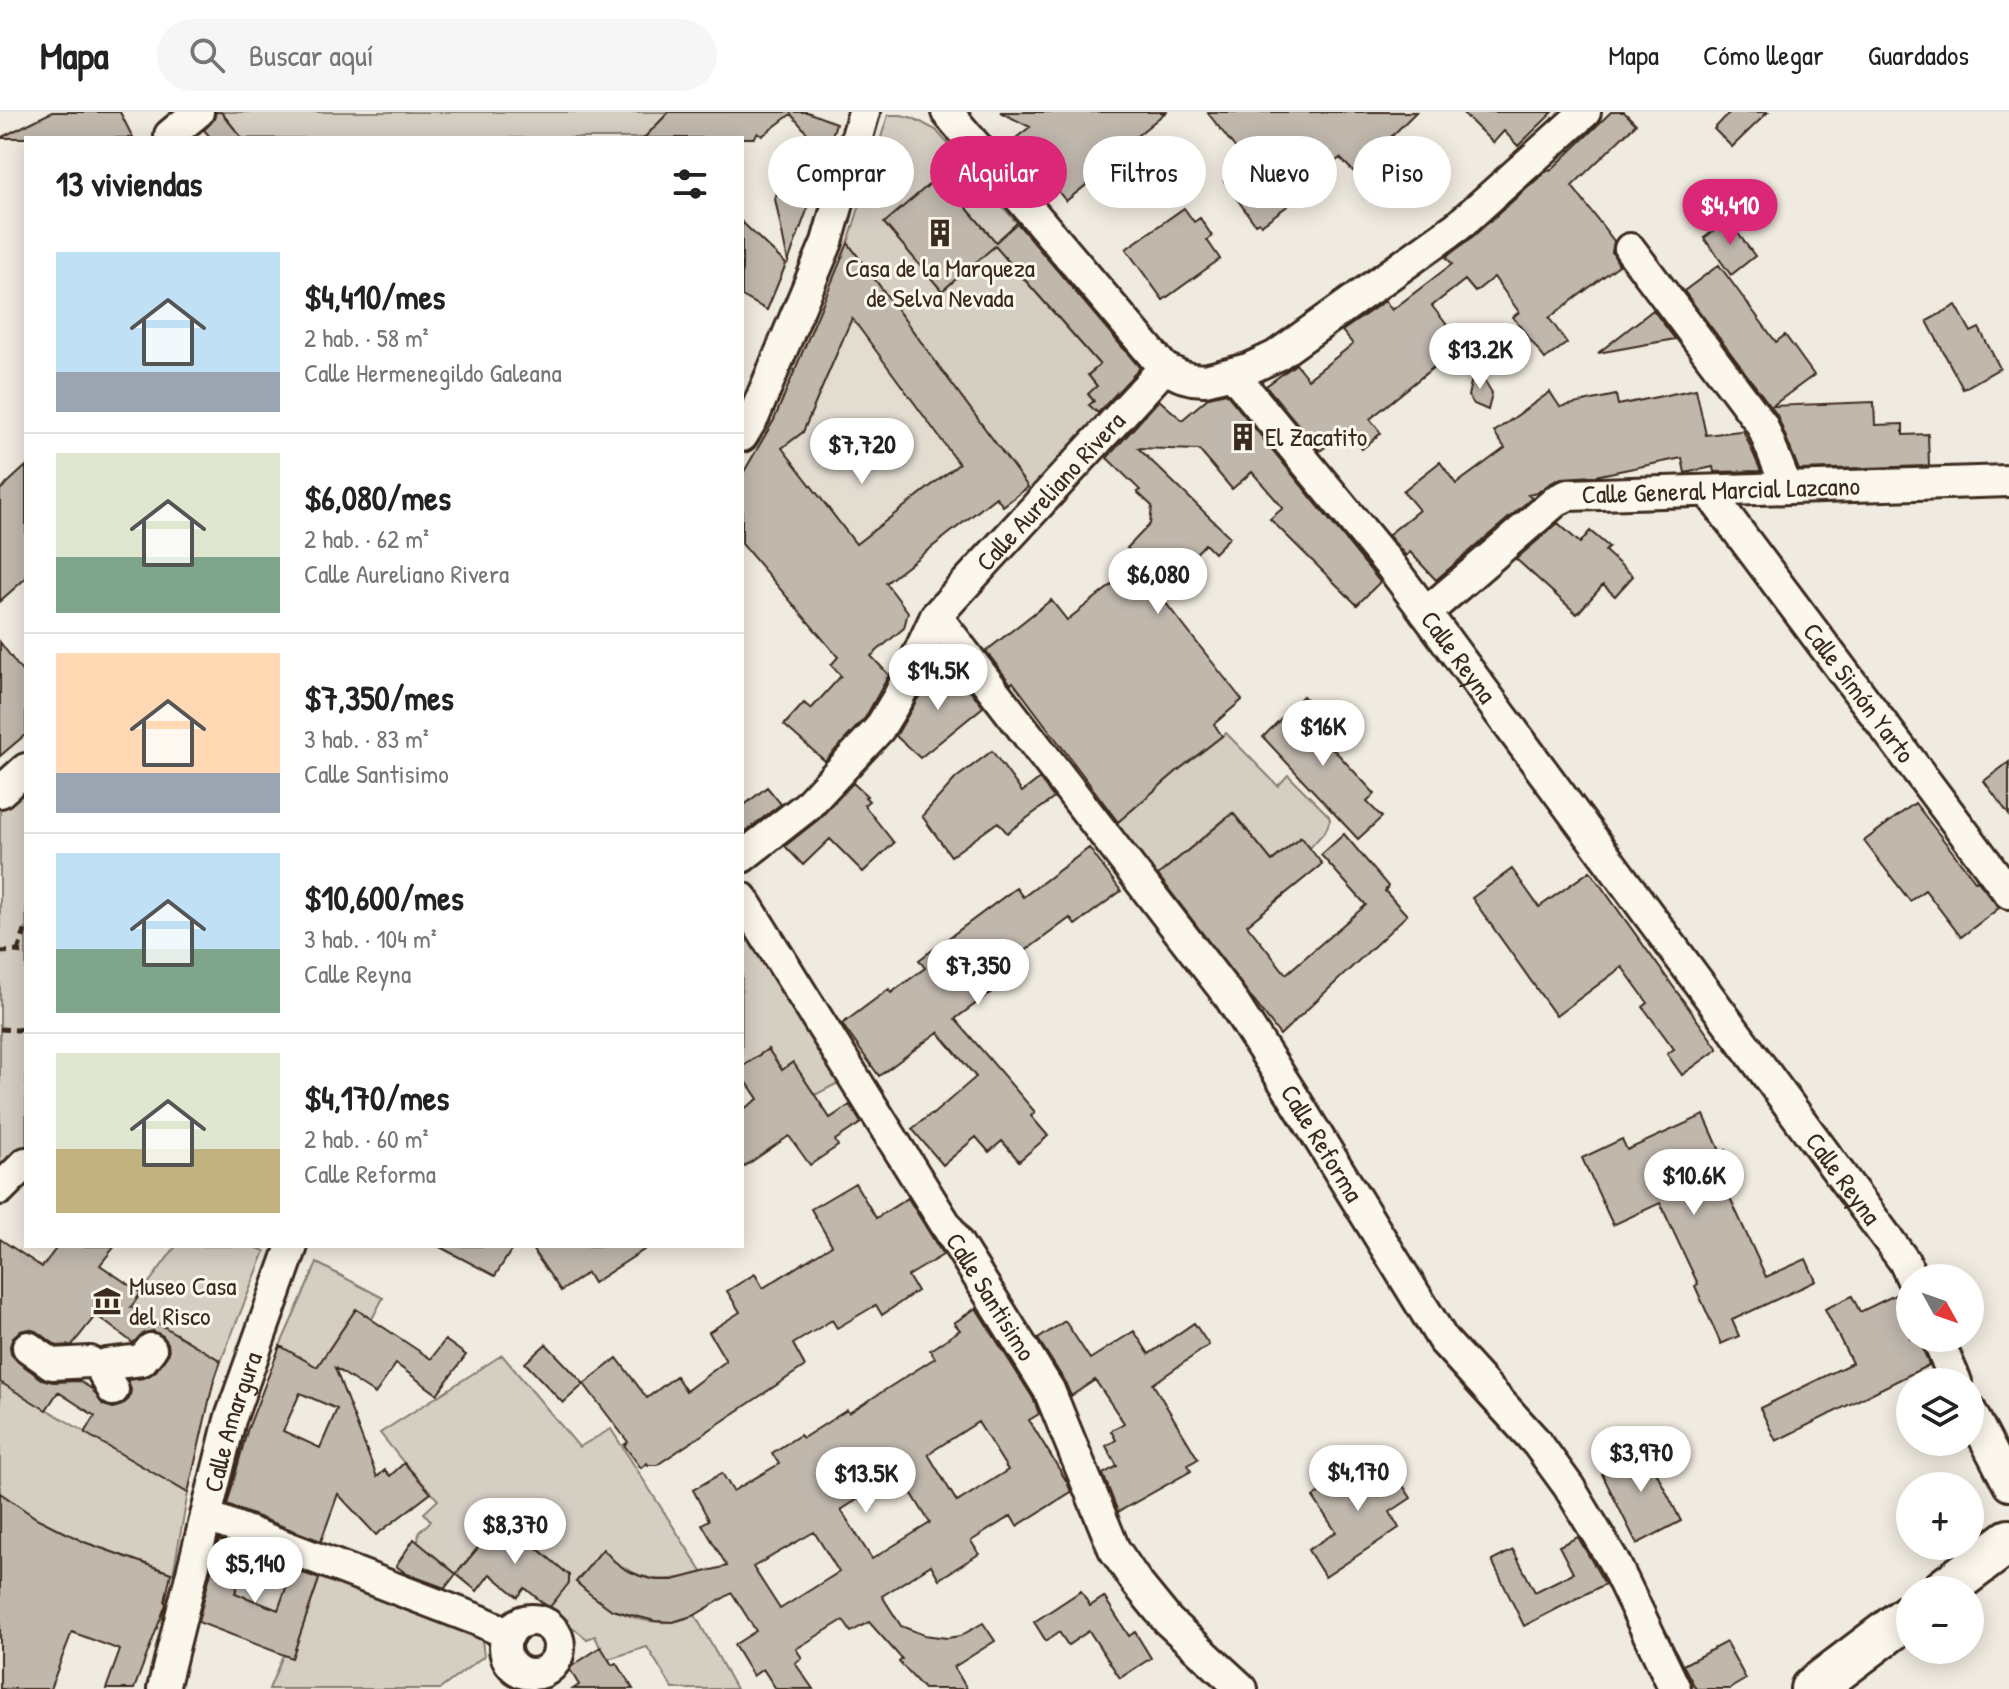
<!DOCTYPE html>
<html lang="es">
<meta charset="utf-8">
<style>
:root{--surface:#fff;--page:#f6f6f6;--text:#222;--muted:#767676;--line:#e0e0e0;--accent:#db2777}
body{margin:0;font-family:"Patrick Hand",sans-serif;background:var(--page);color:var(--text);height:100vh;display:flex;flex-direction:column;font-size:30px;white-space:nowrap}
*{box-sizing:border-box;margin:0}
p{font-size:26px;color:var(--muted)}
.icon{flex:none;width:44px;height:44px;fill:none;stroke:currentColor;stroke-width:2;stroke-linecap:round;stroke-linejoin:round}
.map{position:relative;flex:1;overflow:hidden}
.drawer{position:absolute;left:24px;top:24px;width:720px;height:1112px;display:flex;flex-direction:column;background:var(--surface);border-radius:0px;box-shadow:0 4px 20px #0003}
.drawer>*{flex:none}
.banner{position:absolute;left:768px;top:24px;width:760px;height:72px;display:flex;gap:16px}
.needle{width:52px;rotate:130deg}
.buttons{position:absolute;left:1896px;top:1152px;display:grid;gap:16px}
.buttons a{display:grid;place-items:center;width:88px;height:88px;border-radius:50%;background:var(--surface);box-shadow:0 4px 20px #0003;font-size:40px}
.price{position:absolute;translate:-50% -68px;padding:0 18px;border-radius:28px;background:#fff;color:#222;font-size:26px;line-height:52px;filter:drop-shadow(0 2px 4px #0008)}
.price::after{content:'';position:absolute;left:50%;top:48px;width:24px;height:18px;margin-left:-12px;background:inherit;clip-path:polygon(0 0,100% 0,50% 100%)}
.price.active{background:var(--accent);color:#fff}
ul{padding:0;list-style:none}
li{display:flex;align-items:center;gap:24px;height:200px;padding:0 32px}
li+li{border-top:2px solid var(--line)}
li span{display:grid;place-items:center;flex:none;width:224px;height:160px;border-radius:0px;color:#555}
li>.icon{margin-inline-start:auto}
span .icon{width:96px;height:96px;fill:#fffc;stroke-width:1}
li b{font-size:34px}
h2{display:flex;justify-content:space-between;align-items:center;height:96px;padding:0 32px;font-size:34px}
.pill{padding:0 28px;border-radius:36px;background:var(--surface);box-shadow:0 4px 20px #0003;font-size:28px;line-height:72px}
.pill.active{background:var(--accent);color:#fff}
header{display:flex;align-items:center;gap:48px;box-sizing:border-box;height:112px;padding:0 40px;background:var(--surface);border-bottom:2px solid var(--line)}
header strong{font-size:38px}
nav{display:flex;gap:44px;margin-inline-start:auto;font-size:28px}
.search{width:560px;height:72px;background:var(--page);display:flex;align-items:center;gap:20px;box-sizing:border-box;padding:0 28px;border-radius:44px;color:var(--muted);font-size:30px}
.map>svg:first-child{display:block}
.built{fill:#e2dcd1}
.green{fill:#d5cec3;stroke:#887c70;stroke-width:2}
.building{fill:#c0b8ad;stroke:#3b2a1e;stroke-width:2;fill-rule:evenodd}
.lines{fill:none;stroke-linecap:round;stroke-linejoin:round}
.street-casing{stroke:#3b2a1e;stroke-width:36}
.secondary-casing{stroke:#3b2a1e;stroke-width:48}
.path{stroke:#3b2a1e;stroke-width:5;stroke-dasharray:8 6;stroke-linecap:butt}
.street{stroke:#fbf7ec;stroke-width:30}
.secondary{stroke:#fbf7ec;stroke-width:42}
.labels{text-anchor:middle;stroke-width:6;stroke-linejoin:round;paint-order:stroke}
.poi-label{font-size:26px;fill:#3b2a1e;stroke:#fbf7ec;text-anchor:start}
.street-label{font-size:26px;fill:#3b2a1e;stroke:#fbf7ec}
</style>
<header>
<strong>Mapa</strong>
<div class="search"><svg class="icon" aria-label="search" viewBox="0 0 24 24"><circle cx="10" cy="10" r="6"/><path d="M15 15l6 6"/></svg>Buscar aquí</div>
<nav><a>Mapa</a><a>Cómo llegar</a><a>Guardados</a></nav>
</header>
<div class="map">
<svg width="2009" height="1577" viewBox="0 0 2009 1577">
<rect width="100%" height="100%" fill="#f0ebe0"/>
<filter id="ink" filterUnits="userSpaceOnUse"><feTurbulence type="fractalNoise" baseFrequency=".0125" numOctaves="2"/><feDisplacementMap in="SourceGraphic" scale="16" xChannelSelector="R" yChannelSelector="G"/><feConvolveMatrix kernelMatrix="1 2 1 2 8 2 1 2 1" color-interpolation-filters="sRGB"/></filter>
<g filter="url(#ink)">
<path class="built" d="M848,131L1028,375L1003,395L995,385L886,471L769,319Z"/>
<path class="green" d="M221,0H669L644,26H242Z
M888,3H901L913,6L936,18L1017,111L1005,146L1100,253L1088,263L1097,274L1088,282L1094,289L1090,293L1102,305L1032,381L848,131Z
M1226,621L1278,674L1288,663L1329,704L1330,708L1326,718L1310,736L1301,725L1258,760L1259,733L1232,701L1155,766L1115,712L1176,660Z
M26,674V1036L0,1063V698Z
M756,824L844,968L815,983L792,951L782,958L768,937L742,955V833Z
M176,1134H252L265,1139L221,1249L131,1195Z
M317,1151L383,1186L372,1207L356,1197L317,1255L280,1234Z
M502,1243L579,1335L611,1317L720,1488L705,1497L690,1464C660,1471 638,1467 614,1449L576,1470C602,1494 634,1512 670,1510C678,1510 687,1506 695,1503L736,1577H673L647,1535L605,1548L598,1537L600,1535L595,1524L587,1527L549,1496L560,1481L549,1446L502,1407L456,1462L443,1451L427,1470L415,1460L419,1420L431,1409L424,1401L438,1388L404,1351L380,1321Z
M2,1271L188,1381L173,1462L84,1430L36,1406L0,1381V1274Z
M251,1434L295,1451L278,1498L235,1481Z
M321,1462L481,1520L484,1544L440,1577H269L283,1543L292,1546Z"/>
<path class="building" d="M52,0H120L133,26H0Z
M216,0H221L242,26H211L204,18L214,7Z
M669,0H807L836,11L826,43L791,2L762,24L758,21L754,26H644Z
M1000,0H1166L1115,42L1119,47L1066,89L1016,26L1030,15Z
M1207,0H1416L1355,61L1340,46L1310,69L1314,75L1261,113L1259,110L1255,112L1224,69L1248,52Z
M1462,0H1553L1518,34L1504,19L1493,31Z
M1611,0H1624L1636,12L1572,74L1614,129L1612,140L1619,153L1549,206L1567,231L1545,247L1513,205L1519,200L1494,165L1475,180L1465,168L1432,194L1462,232L1370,307L1381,321L1362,337L1348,318L1320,339L1266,274L1296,252L1308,267L1353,232L1342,219L1385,189L1392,198L1452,152L1446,145L1470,127L1543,62L1548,58L1550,59Z
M1730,0H1768L1732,35L1714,17Z
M787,47L813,82L788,150L775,87Z
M939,64L996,130L1017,111L1140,256L1098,301L1089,293L1094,289L1088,282L1097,274L1088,263L1100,253L995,134L942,179L884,111Z
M1184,96L1194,110L1200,106L1212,124L1207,128L1220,147L1163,188L1126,137Z
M1728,108L1755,144L1731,163L1704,126Z
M742,110L786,152L767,198L742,184Z
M848,131L1028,375L1003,394L996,385L886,471L908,500L904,516L871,544L889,563L865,606L825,649L784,613L804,591L811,597L841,564L831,553L838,545L742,432V363L774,308ZM852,206L959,352L856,432L782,336L803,320Z
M1719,153L1776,230L1785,223L1814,263L1772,294L1874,290L1875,313L1903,312V323L1928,322L1929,354L1799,358L1777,303L1684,179Z
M1956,193L1971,220L1979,216L2000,256L1963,277L1927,209Z
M1653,198L1675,227L1598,241Z
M1475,253L1492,281L1488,298L1474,292L1468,284Z
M1696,277L1706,323L1740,319L1743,318L1761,359L1714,360L1713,355L1685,361L1682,346L1595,364L1561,366L1549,372L1537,381L1528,383L1532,386L1436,468L1410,440L1406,444L1388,423L1419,398L1403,379L1440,350L1456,372L1505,336L1494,320L1550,280L1560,295L1616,283L1618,293Z
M1226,281L1380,470L1357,493L1270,407L1283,396L1252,360L1232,377L1199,338L1138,336L1230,425L1214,441L1205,432L1158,481L1242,588L1214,612L1222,624L1177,659L1118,710L1013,570L1011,572L986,539L1051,488L1067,508L1141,450L1127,436L1150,412L1152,394L1137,380L1140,378L1107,346L1159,288L1182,308L1209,285Z
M26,354V466L0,489V378Z
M1558,411L1580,431L1590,419L1609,435L1605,439L1633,464L1615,484L1603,473L1577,502L1516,447Z
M0,530L26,565V622L0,644Z
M949,550L983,595L920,646L896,624L918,586Z
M1303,584L1321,601L1310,612L1375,682L1367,690L1382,705L1358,727L1263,625Z
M992,639L1022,680L1039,667L1054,686L1007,721L998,710L951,744L922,704L956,666Z
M2009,650V703L1984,669Z
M853,671L867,684L865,685L869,689L864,693L894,731L863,760L830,727L803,753L785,734L819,707Z
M767,675L781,692L742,722V695Z
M1915,691L1975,769L1977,768L1999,796L1961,825L1925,778L1910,789L1864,729Z
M1233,701L1272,749L1301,725L1322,752L1247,813L1286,862L1366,793L1321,743L1344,722L1388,774L1385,779L1407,803L1280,923L1158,763Z
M1089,736L1121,779L1075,813L1070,806L1024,840L1031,851L955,907L1035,1000L1031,1004L1048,1024L1019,1049L1002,1029L989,1040L976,1025L943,1053L912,1017L931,1002L932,1003L976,965L938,920L879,964L842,912L889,877L891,881L925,856L919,848L1016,776L1023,785Z
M1512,757L1539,795L1590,759L1718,937L1682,963L1667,942L1674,937L1643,895L1648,891L1622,855L1556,904L1472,786Z
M768,937L782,958L793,950L830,1006L850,993L861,1011L835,1028L838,1034L810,1053L789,1024L742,1056V998L758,987L742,963V955Z
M1704,1003L1721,1041L1726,1038L1736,1059L1721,1066L1766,1165L1806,1147L1816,1169L1732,1208L1739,1224L1721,1232L1695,1174L1698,1172L1660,1091L1613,1113L1582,1046L1622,1027L1627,1038Z
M855,1071L876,1106L908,1086L943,1143L908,1164L917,1179L882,1203L876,1193L837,1216L832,1208L793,1232L805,1254L657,1353H648L647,1351L641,1356L624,1333L628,1330L584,1272L617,1246L647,1286L676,1264L686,1279L726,1249L709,1220L740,1200L727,1179L755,1162L763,1176L832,1133L811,1097Z
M0,1127L42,1155L58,1134H115L100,1153L141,1181L131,1195L221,1249L213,1272L188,1381L85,1321L95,1304L58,1280L46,1298L0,1270ZM96,1203L133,1231L144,1221L153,1219L163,1224L168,1231L169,1241L156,1259L144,1266L128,1268L131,1278L129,1287L122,1293L113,1296L103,1293L92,1277L79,1269L53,1270L42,1267L18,1250L11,1242L10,1234L13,1225L20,1219L29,1217L38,1220L57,1234L72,1233Z
M438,1134H514L495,1164Z
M530,1134H650L593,1171L587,1161L561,1179Z
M1901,1180L1910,1198V1226H1919L1929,1253L1776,1329L1760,1296L1852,1251L1825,1197L1852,1184L1860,1200Z
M976,1196L1033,1286L1039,1302L1029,1308L1067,1370L1071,1380L1017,1414L1011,1404L971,1429L979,1442L939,1467L931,1453L882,1484L901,1514L924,1523L947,1526L960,1524L983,1511L995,1529L954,1555L967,1577H924L899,1550L902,1547L869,1510L851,1520L843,1508L796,1537L802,1546L795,1551L813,1577H776L763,1557L753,1564L734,1533L756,1519L732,1481L695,1503L673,1510L655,1509L612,1498L590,1482L576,1470L603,1437L614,1449L626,1458L640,1464L656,1468H673L727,1454L702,1412L709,1408L693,1378L722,1361L733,1379L779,1352L772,1341L800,1323L803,1326L847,1298L849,1301L935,1246L930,1238L960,1218L954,1211ZM978,1310L1008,1358L957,1390L928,1342ZM899,1361L930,1411L872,1447L841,1398ZM814,1420L839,1460L780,1497L753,1455Z
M356,1197L431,1247L445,1228L466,1243L437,1282L396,1252L375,1282L335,1256L377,1365L385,1358L390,1364L404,1351L431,1381L376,1423L338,1382L321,1429L227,1393L247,1319L280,1234L317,1255ZM300,1281L337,1297L320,1336L283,1319Z
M1065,1209L1090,1247L1134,1219L1149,1242L1194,1211L1209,1233L1153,1272L1198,1347L1188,1353L1191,1359L1118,1400L1103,1362L1117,1354L1106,1334L1116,1328L1111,1319L1124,1311L1095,1268L1071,1284L1064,1268L1038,1227Z
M546,1232L584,1272L563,1291L525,1251Z
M1640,1328L1681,1409L1637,1432L1602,1362Z
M1381,1340L1411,1386L1390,1400L1399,1416L1325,1465L1308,1438L1336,1420L1313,1385Z
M0,1381L36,1406L84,1430L171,1461L165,1490L166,1492L134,1577H106L120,1538L72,1520L50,1577H0Z
M502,1407L569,1463V1471L549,1496L525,1476L518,1485L490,1462L477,1479L456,1462Z
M1578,1425L1605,1472L1524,1514L1492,1449L1513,1438L1535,1480L1573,1461L1559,1434Z
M414,1427L456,1462L445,1476L407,1462L396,1454Z
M219,1428L249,1440L235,1481L278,1498L293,1457L319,1467L292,1546L198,1510Z
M1081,1479L1090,1494L1104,1485L1129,1524L1135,1520L1151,1546L1120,1566L1089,1519L1068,1533L1059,1520L1046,1529L1034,1510Z
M1726,1530L1746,1567L1729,1577H1696L1683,1553Z
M601,1535L612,1553L617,1551L633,1577H573L579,1573L569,1556Z"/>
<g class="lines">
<defs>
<g id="street">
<path d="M947,0L1164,256L1181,264L1192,267L1205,268L1248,257L1276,244L1458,114L1585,0"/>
<path d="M170,23L198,0"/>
<path d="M1630,137L1762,313L1787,376"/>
<path id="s1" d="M1233,262L1390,453L1426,501L1904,1149L1912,1166"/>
<path d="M742,324L754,304L827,130L864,0"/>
<path id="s2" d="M1708,379L2009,781"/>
<path id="s3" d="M1426,501L1557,388L1568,383L2009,369"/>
<path id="s4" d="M936,504L1229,884L1291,981L1443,1228L1537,1331L1569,1375L1614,1450L1675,1577"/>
<path d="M0,680L26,657"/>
<path id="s5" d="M742,745L806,695L879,617L899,584L936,504L1164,256"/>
<path id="s6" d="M742,786L1049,1278L1114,1437L1137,1471L1168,1509L1242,1577"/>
<path d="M0,1077L26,1051"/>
<path d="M1937,1226L1956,1270"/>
<path d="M28,1235L52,1252L90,1250"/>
<path d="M107,1252L142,1248L151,1237"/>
<path d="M103,1260L113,1278"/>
<path d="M1970,1298L2009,1373"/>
<path d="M206,1404L478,1508L509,1522"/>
<circle cx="532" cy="1535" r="27"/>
<path id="s7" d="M163,1577L230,1308L292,1134"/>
</g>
<path id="secondary" d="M1944,1478L2009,1429
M1812,1577L1910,1503"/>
</defs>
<use href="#street" class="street-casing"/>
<use href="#secondary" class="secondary-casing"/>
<path class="path" d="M18,839L26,816
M0,840L18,839L26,841
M0,917L17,918L26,916"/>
<use href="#street" class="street"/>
<use href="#secondary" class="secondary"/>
</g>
</g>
<defs>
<symbol id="building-bare" viewBox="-9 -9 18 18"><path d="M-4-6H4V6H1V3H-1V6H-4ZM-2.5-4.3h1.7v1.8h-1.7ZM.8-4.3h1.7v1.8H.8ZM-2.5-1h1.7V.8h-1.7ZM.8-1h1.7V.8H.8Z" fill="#3b2a1e" stroke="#fbf7ec" stroke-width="2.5" paint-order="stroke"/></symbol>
<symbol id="museum-bare" viewBox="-9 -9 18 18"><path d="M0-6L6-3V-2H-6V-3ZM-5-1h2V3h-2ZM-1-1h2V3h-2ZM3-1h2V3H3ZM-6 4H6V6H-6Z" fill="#3b2a1e" stroke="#fbf7ec" stroke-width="2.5" paint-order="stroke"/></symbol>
</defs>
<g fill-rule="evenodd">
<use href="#building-bare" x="920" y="101" width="40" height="40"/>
<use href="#building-bare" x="1223" y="305" width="40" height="40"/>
<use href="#museum-bare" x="87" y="1169" width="40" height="40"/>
</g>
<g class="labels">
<g class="poi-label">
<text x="940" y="165" text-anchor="middle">Casa de la Marqueza<tspan x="940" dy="30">de Selva Nevada</tspan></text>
<text x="1265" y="334">El Zacatito</text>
<text x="129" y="1183">Museo Casa<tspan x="129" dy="30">del Risco</tspan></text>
</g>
<g class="street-label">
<text dy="9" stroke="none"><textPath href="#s3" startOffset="338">Calle General Marcial Lazcano</textPath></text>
<text dy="9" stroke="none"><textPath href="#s5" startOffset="484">Calle Aureliano Rivera</textPath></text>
<text dy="9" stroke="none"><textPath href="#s1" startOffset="362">Calle Reyna</textPath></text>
<text dy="9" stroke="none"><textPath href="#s2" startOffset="252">Calle Simón Yarto</textPath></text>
<text dy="9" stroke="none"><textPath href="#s4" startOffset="654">Calle Reforma</textPath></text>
<text dy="9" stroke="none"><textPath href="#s1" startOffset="1010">Calle Reyna</textPath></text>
<text dy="9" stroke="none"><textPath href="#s6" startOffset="470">Calle Santisimo</textPath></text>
<text dy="9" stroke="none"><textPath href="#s7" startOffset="276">Calle Amargura</textPath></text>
</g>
</g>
</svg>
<div class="buttons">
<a><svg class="needle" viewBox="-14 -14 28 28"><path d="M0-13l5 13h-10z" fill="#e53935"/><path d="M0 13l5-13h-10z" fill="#767676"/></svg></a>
<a><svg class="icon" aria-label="layers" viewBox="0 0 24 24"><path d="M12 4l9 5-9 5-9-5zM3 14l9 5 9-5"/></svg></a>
<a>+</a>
<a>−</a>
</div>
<b class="price active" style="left:1730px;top:135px">$4,410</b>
<b class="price" style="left:1480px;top:279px">$13.2K</b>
<b class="price" style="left:862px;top:374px">$7,720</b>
<b class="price" style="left:1158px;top:504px">$6,080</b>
<b class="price" style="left:938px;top:600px">$14.5K</b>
<b class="price" style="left:1323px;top:656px">$16K</b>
<b class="price" style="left:978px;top:895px">$7,350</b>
<b class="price" style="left:1694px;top:1105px">$10.6K</b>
<b class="price" style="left:1641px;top:1382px">$3,970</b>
<b class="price" style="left:1358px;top:1401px">$4,170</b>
<b class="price" style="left:866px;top:1403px">$13.5K</b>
<b class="price" style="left:515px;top:1454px">$8,370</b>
<b class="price" style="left:255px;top:1493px">$5,140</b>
<div class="banner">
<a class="pill">Comprar</a>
<a class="pill active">Alquilar</a>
<a class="pill">Filtros</a>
<a class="pill">Nuevo</a>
<a class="pill">Piso</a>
</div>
<section class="drawer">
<h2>13 viviendas<svg class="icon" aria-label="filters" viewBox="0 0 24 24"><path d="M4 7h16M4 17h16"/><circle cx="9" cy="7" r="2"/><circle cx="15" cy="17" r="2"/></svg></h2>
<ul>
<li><span style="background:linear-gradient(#bfe0f5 75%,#9aa5b1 0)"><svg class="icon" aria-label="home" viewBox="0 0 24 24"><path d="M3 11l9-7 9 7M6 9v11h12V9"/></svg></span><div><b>$4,410/mes</b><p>2 hab. · 58 m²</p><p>Calle Hermenegildo Galeana</p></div></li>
<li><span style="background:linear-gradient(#dfe7d0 65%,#7fa58c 0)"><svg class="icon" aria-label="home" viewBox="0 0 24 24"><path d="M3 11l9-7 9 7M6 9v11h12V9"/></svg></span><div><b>$6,080/mes</b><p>2 hab. · 62 m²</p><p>Calle Aureliano Rivera</p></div></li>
<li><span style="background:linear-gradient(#ffd9b3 75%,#9aa5b1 0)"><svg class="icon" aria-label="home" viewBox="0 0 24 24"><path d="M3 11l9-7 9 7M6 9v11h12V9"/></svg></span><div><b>$7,350/mes</b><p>3 hab. · 83 m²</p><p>Calle Santisimo</p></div></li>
<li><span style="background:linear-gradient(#bfe0f5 60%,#7fa58c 0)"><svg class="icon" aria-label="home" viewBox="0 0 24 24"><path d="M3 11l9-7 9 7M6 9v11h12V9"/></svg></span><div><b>$10,600/mes</b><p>3 hab. · 104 m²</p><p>Calle Reyna</p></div></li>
<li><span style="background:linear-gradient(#dfe7d0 60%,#c2b280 0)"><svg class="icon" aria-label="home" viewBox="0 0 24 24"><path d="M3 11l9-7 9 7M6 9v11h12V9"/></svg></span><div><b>$4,170/mes</b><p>2 hab. · 60 m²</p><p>Calle Reforma</p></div></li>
</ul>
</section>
</div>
